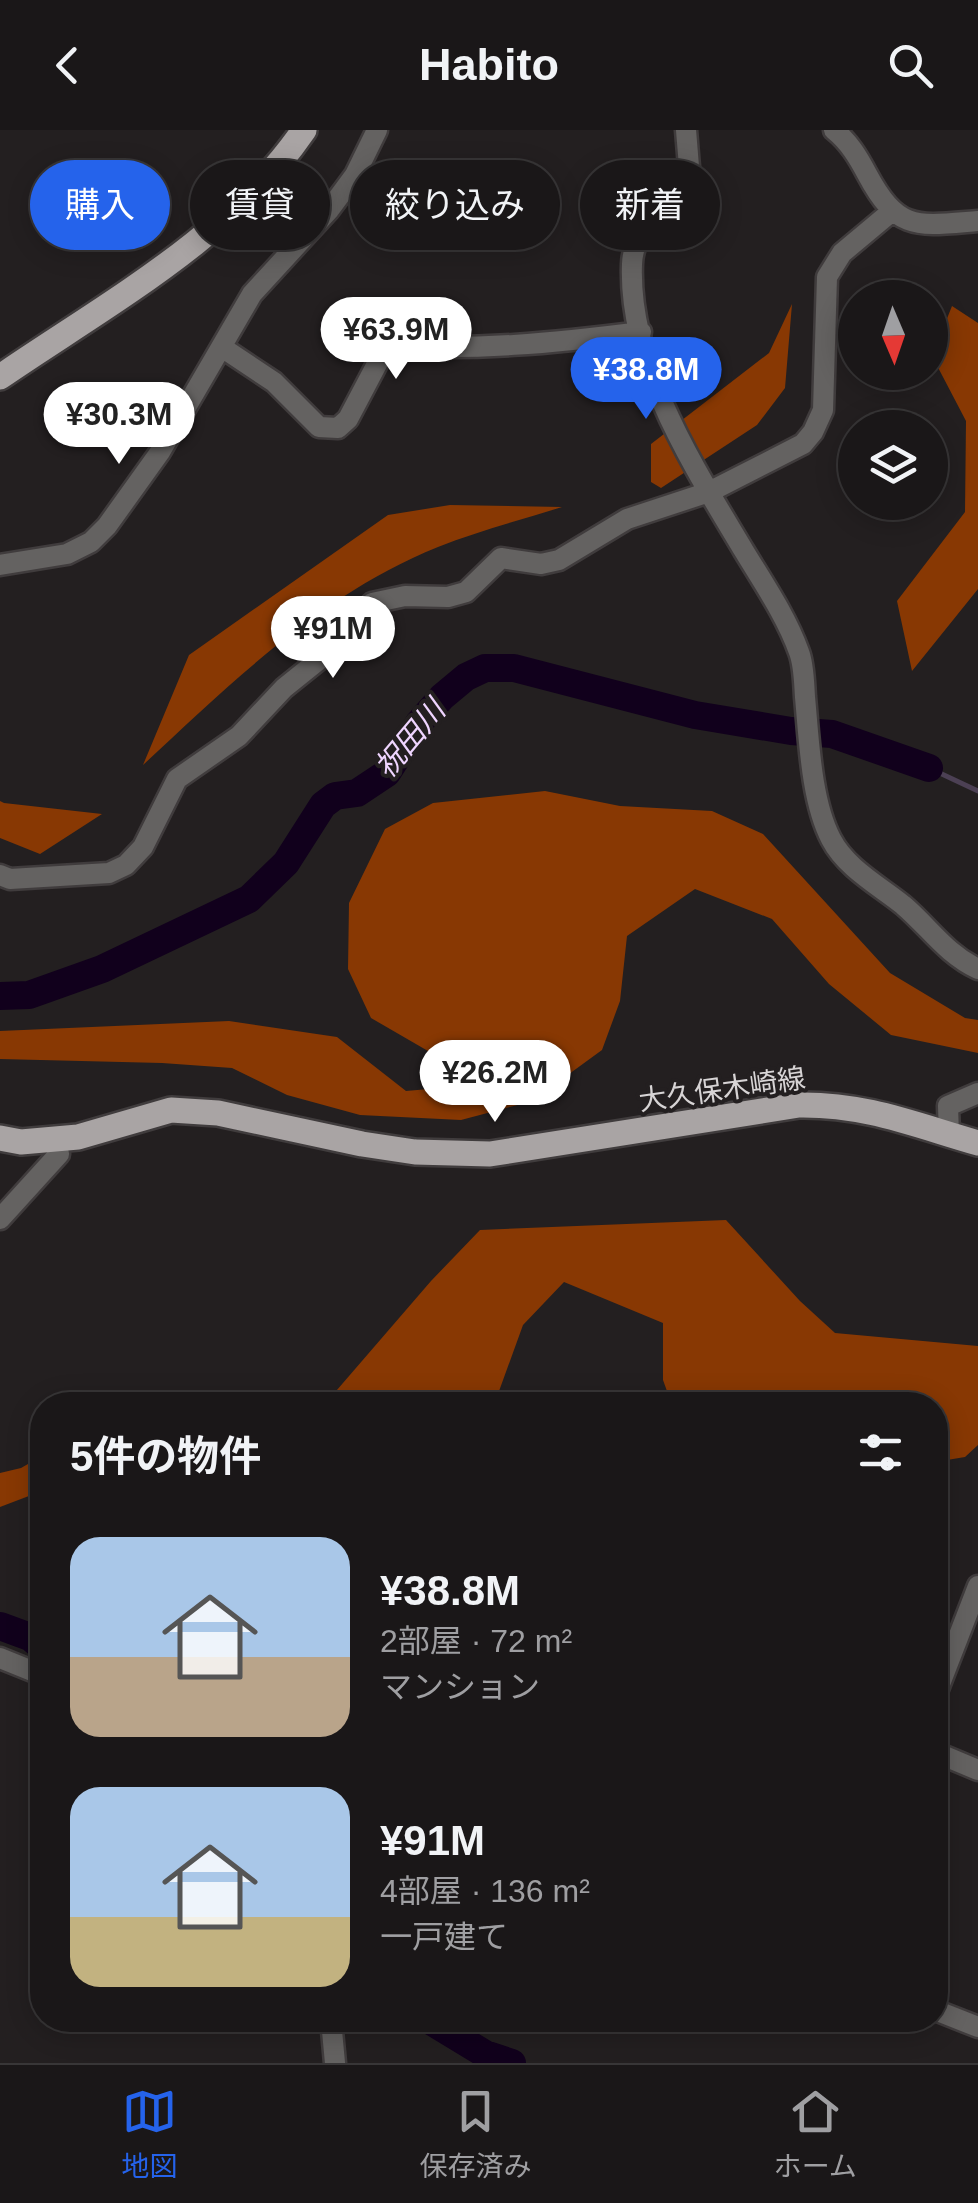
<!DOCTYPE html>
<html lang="ja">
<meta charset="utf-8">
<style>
:root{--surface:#1a1718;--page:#272425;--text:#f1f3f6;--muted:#9f9fa2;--line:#383637;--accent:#2563eb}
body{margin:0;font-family:Arial,"Noto Sans JP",sans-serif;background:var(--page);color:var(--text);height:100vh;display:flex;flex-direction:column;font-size:38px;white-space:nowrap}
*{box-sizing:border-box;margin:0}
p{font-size:32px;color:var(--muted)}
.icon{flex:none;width:55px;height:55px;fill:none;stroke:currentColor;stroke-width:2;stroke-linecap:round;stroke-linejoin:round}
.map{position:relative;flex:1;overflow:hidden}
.drawer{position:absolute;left:30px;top:1262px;width:918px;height:640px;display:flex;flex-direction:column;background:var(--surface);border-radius:40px;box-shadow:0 5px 25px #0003,0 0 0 2px var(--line)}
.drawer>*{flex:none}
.hud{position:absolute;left:30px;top:30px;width:920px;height:90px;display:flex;gap:20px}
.needle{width:65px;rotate:178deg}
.buttons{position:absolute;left:838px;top:150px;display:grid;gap:20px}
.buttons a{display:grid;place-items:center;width:110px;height:110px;border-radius:50%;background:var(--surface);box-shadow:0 5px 25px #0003,0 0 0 2px var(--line);font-size:50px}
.price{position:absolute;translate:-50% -85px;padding:0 22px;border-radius:35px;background:#fff;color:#222;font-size:32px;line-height:65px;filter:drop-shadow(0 2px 5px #0008)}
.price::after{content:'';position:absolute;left:50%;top:60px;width:30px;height:22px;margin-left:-15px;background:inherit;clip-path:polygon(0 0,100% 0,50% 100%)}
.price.on{background:var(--accent);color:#fff}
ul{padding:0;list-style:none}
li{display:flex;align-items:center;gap:30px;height:250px;padding:0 40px}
li span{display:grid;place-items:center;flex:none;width:280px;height:200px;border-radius:30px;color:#555}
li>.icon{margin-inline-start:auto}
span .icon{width:120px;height:120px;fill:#fffc;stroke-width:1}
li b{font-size:42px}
h2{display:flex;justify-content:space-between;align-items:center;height:120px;padding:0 40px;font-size:42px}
.tag{padding:0 35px;border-radius:45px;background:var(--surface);box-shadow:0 5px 25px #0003,0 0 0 2px var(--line);font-size:35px;line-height:90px}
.tag.on{background:var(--accent);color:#fff}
header{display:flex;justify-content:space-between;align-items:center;height:130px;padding:0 40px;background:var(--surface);font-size:45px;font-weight:700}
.tab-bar{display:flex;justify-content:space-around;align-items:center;height:140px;border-top:2px solid var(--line);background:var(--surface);font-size:28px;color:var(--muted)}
.tab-bar a{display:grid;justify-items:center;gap:5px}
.tab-bar .on{color:var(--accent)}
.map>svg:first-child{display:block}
.forest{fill:#883803}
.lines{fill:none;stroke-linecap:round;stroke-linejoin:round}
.stream{stroke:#4c4054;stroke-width:5}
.river{stroke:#11001c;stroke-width:28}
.minor-casing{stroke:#403c3d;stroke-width:25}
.major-casing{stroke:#403c3d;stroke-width:30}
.minor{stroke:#646261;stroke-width:20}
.major{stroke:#a9a4a4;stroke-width:25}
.labels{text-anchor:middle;stroke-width:8;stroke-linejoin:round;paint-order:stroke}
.street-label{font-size:28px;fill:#d7d4d5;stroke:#231f20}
.water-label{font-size:30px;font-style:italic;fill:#efd5ff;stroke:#231f20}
</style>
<header><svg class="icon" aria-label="back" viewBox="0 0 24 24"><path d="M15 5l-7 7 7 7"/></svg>Habito<svg class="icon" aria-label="search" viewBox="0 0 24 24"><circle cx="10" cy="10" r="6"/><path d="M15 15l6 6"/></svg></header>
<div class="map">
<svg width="978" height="1933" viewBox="0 0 978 1933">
<rect width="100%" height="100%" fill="#231f20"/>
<path class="forest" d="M792,174L785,258L757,295L661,358L651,352V314L769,223Z
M952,176L978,193V459L912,541L897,471L965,382L966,291L932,226Z
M450,375L562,377C521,390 478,401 438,417C323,463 232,552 143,635L189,525L388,385Z
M545,661L620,676L712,681L763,704L890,843L965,888L978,890V923L891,905L829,854L772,789L695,759L627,806L620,871L602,920L532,971L461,990L360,985L287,965L232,938L162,933L0,929V901L229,891L337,907L406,961L485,954L371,888L348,839L349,773L385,699L433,673Z
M0,671L4,673L102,684L40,724L0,708Z
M726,1090L800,1171L835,1203L978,1216V1315L965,1327L935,1332V1275H672L663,1250V1193L564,1152L523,1195L494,1275H324L431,1151L480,1100Z
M42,1326V1361L0,1377V1343L21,1338Z"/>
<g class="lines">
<path class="stream" d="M929,638L978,661"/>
<path class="river" d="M0,866L29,865L102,839L249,769L286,733L323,675L335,666L357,663L387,643L419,593L442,567L466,547L485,538H514L695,585L791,601L832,604L929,638
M0,1496L30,1507L42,1517
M429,1890L485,1924L512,1933"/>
<defs>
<path id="minor" d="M686,0L692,73C673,98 634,88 632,134C628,236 694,337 744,421C764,454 786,486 799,522C804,535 804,552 805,567C809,609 811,671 831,709C846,738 878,755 903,775C929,797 946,824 978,839
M834,0C849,12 858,27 867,44C898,102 917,96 978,91
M223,218L274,252L319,297L338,298L348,289L387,215C472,221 556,213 641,202
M0,435L67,424L91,412L107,396L160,322L252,164L329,80L355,45L377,0
M0,745L10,749L109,743L126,735L143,717L177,649L239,606L284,558L335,517L372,473L405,466L448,467L466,462L501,428L541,434L559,430L627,389L709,362L803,314L813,302L823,280L827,147L842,123L891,82
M949,1005L948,976L978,963
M0,1089L59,1024L56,1010
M0,1528L42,1545
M935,1567L978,1456
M935,1622L978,1640
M935,1880L978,1897
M331,1890L335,1933"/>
<path id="major" d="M0,247C105,175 231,107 304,0
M0,1008L21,1012L78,1007L171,980L218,983L362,1014L415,1022L490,1024L799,975C866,974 915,995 978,1013"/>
</defs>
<use href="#minor" class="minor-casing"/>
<use href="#major" class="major-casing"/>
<use href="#minor" class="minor"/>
<use href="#major" class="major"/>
</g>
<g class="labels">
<g class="street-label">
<text transform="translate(722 959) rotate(-8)" y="10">大久保木崎線</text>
</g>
<g class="water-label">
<text transform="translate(410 609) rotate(-50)" y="10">祝田川</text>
</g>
</g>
</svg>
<div class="buttons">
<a><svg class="needle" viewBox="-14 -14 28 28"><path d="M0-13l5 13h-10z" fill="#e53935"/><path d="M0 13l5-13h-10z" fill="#9f9fa2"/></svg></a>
<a><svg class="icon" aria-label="layers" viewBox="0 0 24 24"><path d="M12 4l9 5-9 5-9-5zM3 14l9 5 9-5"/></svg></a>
</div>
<b class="price" style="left:396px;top:252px">¥63.9M</b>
<b class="price on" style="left:646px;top:292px">¥38.8M</b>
<b class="price" style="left:119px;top:337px">¥30.3M</b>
<b class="price" style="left:333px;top:551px">¥91M</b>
<b class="price" style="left:495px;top:995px">¥26.2M</b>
<div class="hud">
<a class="tag on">購入</a>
<a class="tag">賃貸</a>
<a class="tag">絞り込み</a>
<a class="tag">新着</a>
</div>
<section class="drawer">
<h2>5件の物件<svg class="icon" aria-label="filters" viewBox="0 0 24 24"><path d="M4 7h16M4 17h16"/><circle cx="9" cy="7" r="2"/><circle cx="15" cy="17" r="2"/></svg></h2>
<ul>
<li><span style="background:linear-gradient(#a9c7e8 60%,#b9a48a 0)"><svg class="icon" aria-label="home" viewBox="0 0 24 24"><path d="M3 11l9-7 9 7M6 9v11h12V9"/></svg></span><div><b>¥38.8M</b><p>2部屋 · 72 m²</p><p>マンション</p></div></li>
<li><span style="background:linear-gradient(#a9c7e8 65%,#c2b280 0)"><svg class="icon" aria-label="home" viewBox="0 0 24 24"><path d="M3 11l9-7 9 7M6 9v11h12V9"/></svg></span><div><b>¥91M</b><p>4部屋 · 136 m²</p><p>一戸建て</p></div></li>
</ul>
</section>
</div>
<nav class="tab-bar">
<a class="on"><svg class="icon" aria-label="map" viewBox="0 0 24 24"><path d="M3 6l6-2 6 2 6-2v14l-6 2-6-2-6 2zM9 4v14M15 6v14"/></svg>地図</a>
<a><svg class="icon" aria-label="saved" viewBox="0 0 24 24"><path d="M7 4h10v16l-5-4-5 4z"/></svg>保存済み</a>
<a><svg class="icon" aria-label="home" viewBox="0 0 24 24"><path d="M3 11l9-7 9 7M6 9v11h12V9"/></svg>ホーム</a>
</nav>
